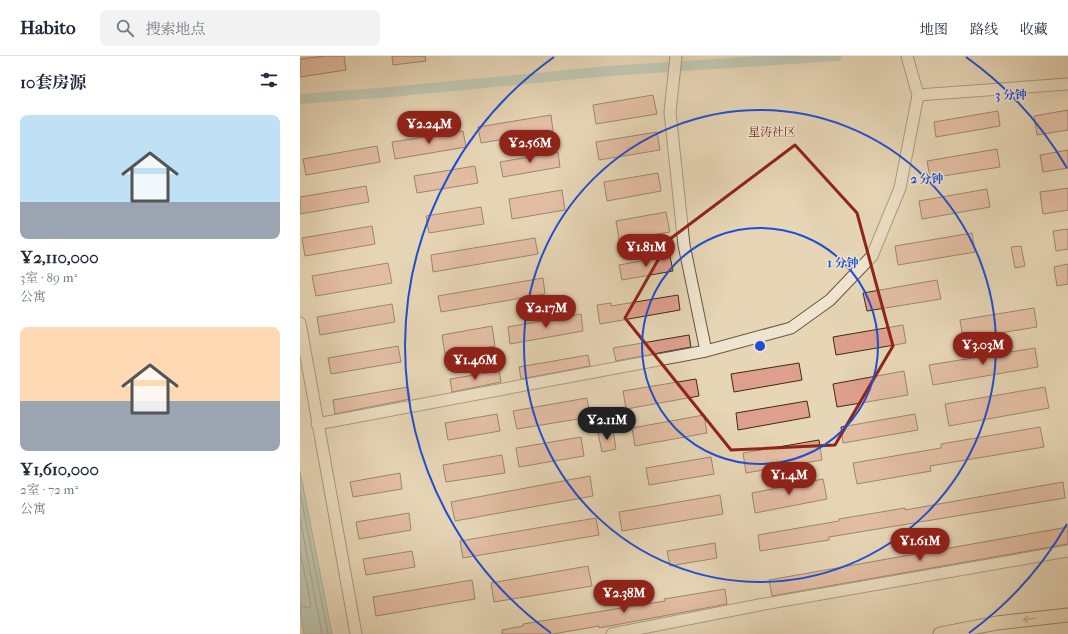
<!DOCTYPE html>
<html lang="zh">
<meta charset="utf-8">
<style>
:root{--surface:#fff;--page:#f2f2f3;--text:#1f2937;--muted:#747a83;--line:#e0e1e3;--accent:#8f2418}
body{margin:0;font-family:"IM FELL French Canon","Noto Serif SC",serif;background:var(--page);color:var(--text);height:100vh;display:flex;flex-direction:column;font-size:15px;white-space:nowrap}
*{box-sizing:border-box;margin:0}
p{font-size:13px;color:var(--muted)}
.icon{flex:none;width:22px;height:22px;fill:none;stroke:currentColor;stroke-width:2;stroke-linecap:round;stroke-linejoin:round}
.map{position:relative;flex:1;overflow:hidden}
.panel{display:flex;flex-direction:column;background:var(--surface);width:300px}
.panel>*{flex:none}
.price{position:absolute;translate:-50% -34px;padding:0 9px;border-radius:14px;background:var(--accent);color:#fff;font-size:13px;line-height:26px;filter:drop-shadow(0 1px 2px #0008)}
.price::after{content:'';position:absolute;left:50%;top:24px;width:12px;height:9px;margin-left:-6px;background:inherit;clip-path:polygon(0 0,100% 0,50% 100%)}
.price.current{background:#222;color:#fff}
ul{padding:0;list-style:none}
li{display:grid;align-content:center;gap:8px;height:212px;padding:0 20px}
li span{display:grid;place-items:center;height:124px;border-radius:8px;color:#555}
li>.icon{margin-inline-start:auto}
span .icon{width:72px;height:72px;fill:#fffc;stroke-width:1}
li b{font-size:17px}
h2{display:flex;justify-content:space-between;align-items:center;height:48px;padding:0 20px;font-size:17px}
header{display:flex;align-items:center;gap:24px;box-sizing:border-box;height:56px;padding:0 20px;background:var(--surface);border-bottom:1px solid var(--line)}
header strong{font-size:19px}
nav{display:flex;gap:22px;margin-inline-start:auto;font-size:14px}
.search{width:280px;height:36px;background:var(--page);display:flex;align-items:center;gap:10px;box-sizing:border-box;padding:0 14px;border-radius:8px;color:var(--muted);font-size:15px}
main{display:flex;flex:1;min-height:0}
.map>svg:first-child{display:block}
.water{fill:#96b9b1;stroke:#728074}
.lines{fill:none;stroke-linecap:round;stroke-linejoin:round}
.shore{stroke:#6a7264;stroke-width:1}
.canal{stroke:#96b9b1;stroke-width:10}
.building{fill:#df9f8d;stroke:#3d2b18}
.minor-casing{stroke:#67563f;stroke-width:13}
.major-casing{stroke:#3d2b18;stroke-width:15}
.minor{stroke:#efe4cf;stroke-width:11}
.major{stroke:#e6d6b5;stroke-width:13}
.oneway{stroke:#928066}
.marked{fill:none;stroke:#8f2418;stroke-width:3;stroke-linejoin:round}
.ring{fill:none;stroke:#1d4ed8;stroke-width:2}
.labels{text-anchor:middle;stroke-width:3;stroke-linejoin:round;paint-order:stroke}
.neighbourhood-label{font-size:12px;fill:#7a1f14;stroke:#efe4cf}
.centre{fill:#1d4ed8;stroke:#efe4cf;stroke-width:2}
.ring-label{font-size:12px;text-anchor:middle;font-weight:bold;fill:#1d4ed8;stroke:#efe4cf;stroke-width:3;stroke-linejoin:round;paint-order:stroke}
</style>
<header>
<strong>Habito</strong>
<div class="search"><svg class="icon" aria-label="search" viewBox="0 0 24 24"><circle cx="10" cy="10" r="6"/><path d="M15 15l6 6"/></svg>搜索地点</div>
<nav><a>地图</a><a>路线</a><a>收藏</a></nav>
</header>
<main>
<section class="panel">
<h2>10套房源<svg class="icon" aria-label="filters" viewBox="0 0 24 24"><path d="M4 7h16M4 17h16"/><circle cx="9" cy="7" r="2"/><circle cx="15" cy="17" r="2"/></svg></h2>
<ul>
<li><span style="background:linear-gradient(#bfe0f5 70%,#9aa5b1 0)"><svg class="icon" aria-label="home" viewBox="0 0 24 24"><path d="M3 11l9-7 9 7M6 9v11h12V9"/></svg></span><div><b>¥2,110,000</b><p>3室 · 89 m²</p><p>公寓</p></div></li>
<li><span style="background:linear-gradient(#ffd9b3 60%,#9aa5b1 0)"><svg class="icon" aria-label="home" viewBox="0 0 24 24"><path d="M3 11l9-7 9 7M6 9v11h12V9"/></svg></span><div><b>¥1,610,000</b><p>2室 · 72 m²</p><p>公寓</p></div></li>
</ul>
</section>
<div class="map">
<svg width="768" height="578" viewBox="0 0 768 578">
<rect width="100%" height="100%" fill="#e6d6b5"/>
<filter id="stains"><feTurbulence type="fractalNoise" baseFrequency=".005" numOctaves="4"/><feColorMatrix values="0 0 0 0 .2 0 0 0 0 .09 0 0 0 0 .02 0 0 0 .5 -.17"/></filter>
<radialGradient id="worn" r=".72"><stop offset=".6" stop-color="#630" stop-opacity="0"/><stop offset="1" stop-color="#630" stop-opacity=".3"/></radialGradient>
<path class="water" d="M0,415L32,578H4L0,555Z"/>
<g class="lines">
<path class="shore" d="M0,436L28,578
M0,462L22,578
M0,494L11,550L9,552L0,550"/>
<path class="canal" d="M0,43L91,36L308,15L537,0"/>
</g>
<path class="building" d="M25,0H44L46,14L0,21V3Z
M92,0H125L126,5L93,9Z
M353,39L357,58L296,68L293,49Z
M768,54V74L737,79L734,60Z
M698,55L700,70L636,81L634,66Z
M251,59L253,75L181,87L178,71Z
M163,75L166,91L95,103L92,86Z
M357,76L360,94L299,104L296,86Z
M77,90L80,106L6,119L3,103Z
M697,93L700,111L630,122L627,105Z
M768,94V112L743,116L740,99Z
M258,96L260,111L203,121L200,106Z
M175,110L178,127L117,137L114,120Z
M358,117L361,135L307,145L304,126Z
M66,130L69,146L0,158V141Z
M768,132V154L743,158L740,136Z
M687,133L690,151L622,163L619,145Z
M262,134L265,154L212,163L209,143Z
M181,151L184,168L129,177L126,160Z
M366,156L370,176L319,184L316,165Z
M72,170L75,188L5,200L2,182Z
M768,173V193L756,195L753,175Z
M672,177L675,196L598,209L595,190Z
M235,182L238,198L133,216L131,199Z
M721,190L725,210L715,212L711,191Z
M370,200L373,215L322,224L319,209Z
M88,207L92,227L16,240L12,220Z
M768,208V228L757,230L754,211Z
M243,222L245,238L141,256L138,240Z
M637,224L641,243L567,255L563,237Z
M378,239L380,254L300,268L297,249L311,247V250Z
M92,248L95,266L20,279L17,261Z
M734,252L737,271L663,283L660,264Z
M281,258L283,275L210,288L208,271Z
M603,269L606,287L536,299L533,281Z
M192,270L195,290L145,298L142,279Z
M389,279L391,291L316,305L313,292Z
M98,290L101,306L31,318L28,302Z
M735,292L738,311L633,329L629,309Z
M288,299L290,310L221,323L219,311Z
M499,307L502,324L434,336L431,318Z
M199,315L201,326L152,336L150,323Z
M604,315L608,339L537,351L533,328Z
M396,323L399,340L326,353L323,335Z
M108,331L110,343L35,358L33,344Z
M745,331L749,352L649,370L645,348Z
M287,342L290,361L217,373L213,355Z
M507,345L510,361L438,374L436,357Z
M197,358L200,375L148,384L145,367Z
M615,358L618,374L543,387L541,371Z
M404,359L407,377L335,390L332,372Z
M740,371L744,391L630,410L631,415L557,428L553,407L641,392V388Z
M313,374L316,393L302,396L298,377Z
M281,381L284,400L219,411L216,392Z
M519,384L522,404L446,417L443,397Z
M202,399L205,417L146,426L143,409Z
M411,401L414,418L349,429L346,412Z
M100,417L102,433L53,441L50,426Z
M290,420L293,440L155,465L151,446Z
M523,423L527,443L455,457L452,437Z
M763,426L765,442L529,481V484L460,495L458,479L539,465V463L605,452V454Z
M420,439L423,458L322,475L319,456Z
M109,457L111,474L59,483L56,466Z
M296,462L299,479L163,502L160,485Z
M768,471V488L472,540L469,524Z
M415,487L417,502L370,510L367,495Z
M112,495L115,511L66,519L63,503Z
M288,510L292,530L194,546L191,527Z
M172,524L175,543L76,560L73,541Z
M425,533L427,548L299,572V570L253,578H202V574L223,570V568L365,545L364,543Z"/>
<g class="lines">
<defs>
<path id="minor" d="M376,0L370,56L384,189L406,295
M618,39L768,28
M0,267L56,578
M17,368L406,295L491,272L530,244L572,200L600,132L618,39L607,0
M312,578L459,549L768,495"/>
<path id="major" d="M640,578L697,567L768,559"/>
</defs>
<use href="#minor" class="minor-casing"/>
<use href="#major" class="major-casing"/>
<use href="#minor" class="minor"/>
<use href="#major" class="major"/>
</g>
<defs><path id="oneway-shaft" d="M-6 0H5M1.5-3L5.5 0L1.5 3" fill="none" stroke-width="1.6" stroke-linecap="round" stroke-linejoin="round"/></defs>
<use class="oneway" href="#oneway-shaft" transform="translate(729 563) rotate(173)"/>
<path d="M0 0H768V578H0ZM495,89L557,157L593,290L535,389L431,394L325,262L370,183Z" fill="#e6d6b5" fill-opacity=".55" fill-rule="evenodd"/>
<path class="marked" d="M495,89L557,157L593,290L535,389L431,394L325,262L370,183Z"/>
<g class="ring">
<circle cx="460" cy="290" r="118"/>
<circle cx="460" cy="290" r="236"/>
<path d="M767 468A355 355 0 0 1 669 577M251 577A355 355 0 0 1 254 1M666 1A355 355 0 0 1 767 112"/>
</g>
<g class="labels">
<g class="neighbourhood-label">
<text x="472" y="80">星涛社区</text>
</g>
</g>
<circle cx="460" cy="290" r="6" class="centre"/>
<g class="ring-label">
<text x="711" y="43">3 分钟</text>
<text x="627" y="127">2 分钟</text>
<text x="543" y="211">1 分钟</text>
</g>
<rect width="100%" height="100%" filter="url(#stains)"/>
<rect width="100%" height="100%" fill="url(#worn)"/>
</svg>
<b class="price" style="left:129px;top:89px">¥2.24M</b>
<b class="price" style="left:230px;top:108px">¥2.56M</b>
<b class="price" style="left:346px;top:212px">¥1.81M</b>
<b class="price" style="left:246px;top:273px">¥2.17M</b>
<b class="price" style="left:683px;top:310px">¥3.03M</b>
<b class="price" style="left:175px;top:325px">¥1.46M</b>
<b class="price current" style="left:307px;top:385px">¥2.11M</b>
<b class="price" style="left:489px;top:440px">¥1.4M</b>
<b class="price" style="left:620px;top:506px">¥1.61M</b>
<b class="price" style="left:324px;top:558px">¥2.38M</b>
</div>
</main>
